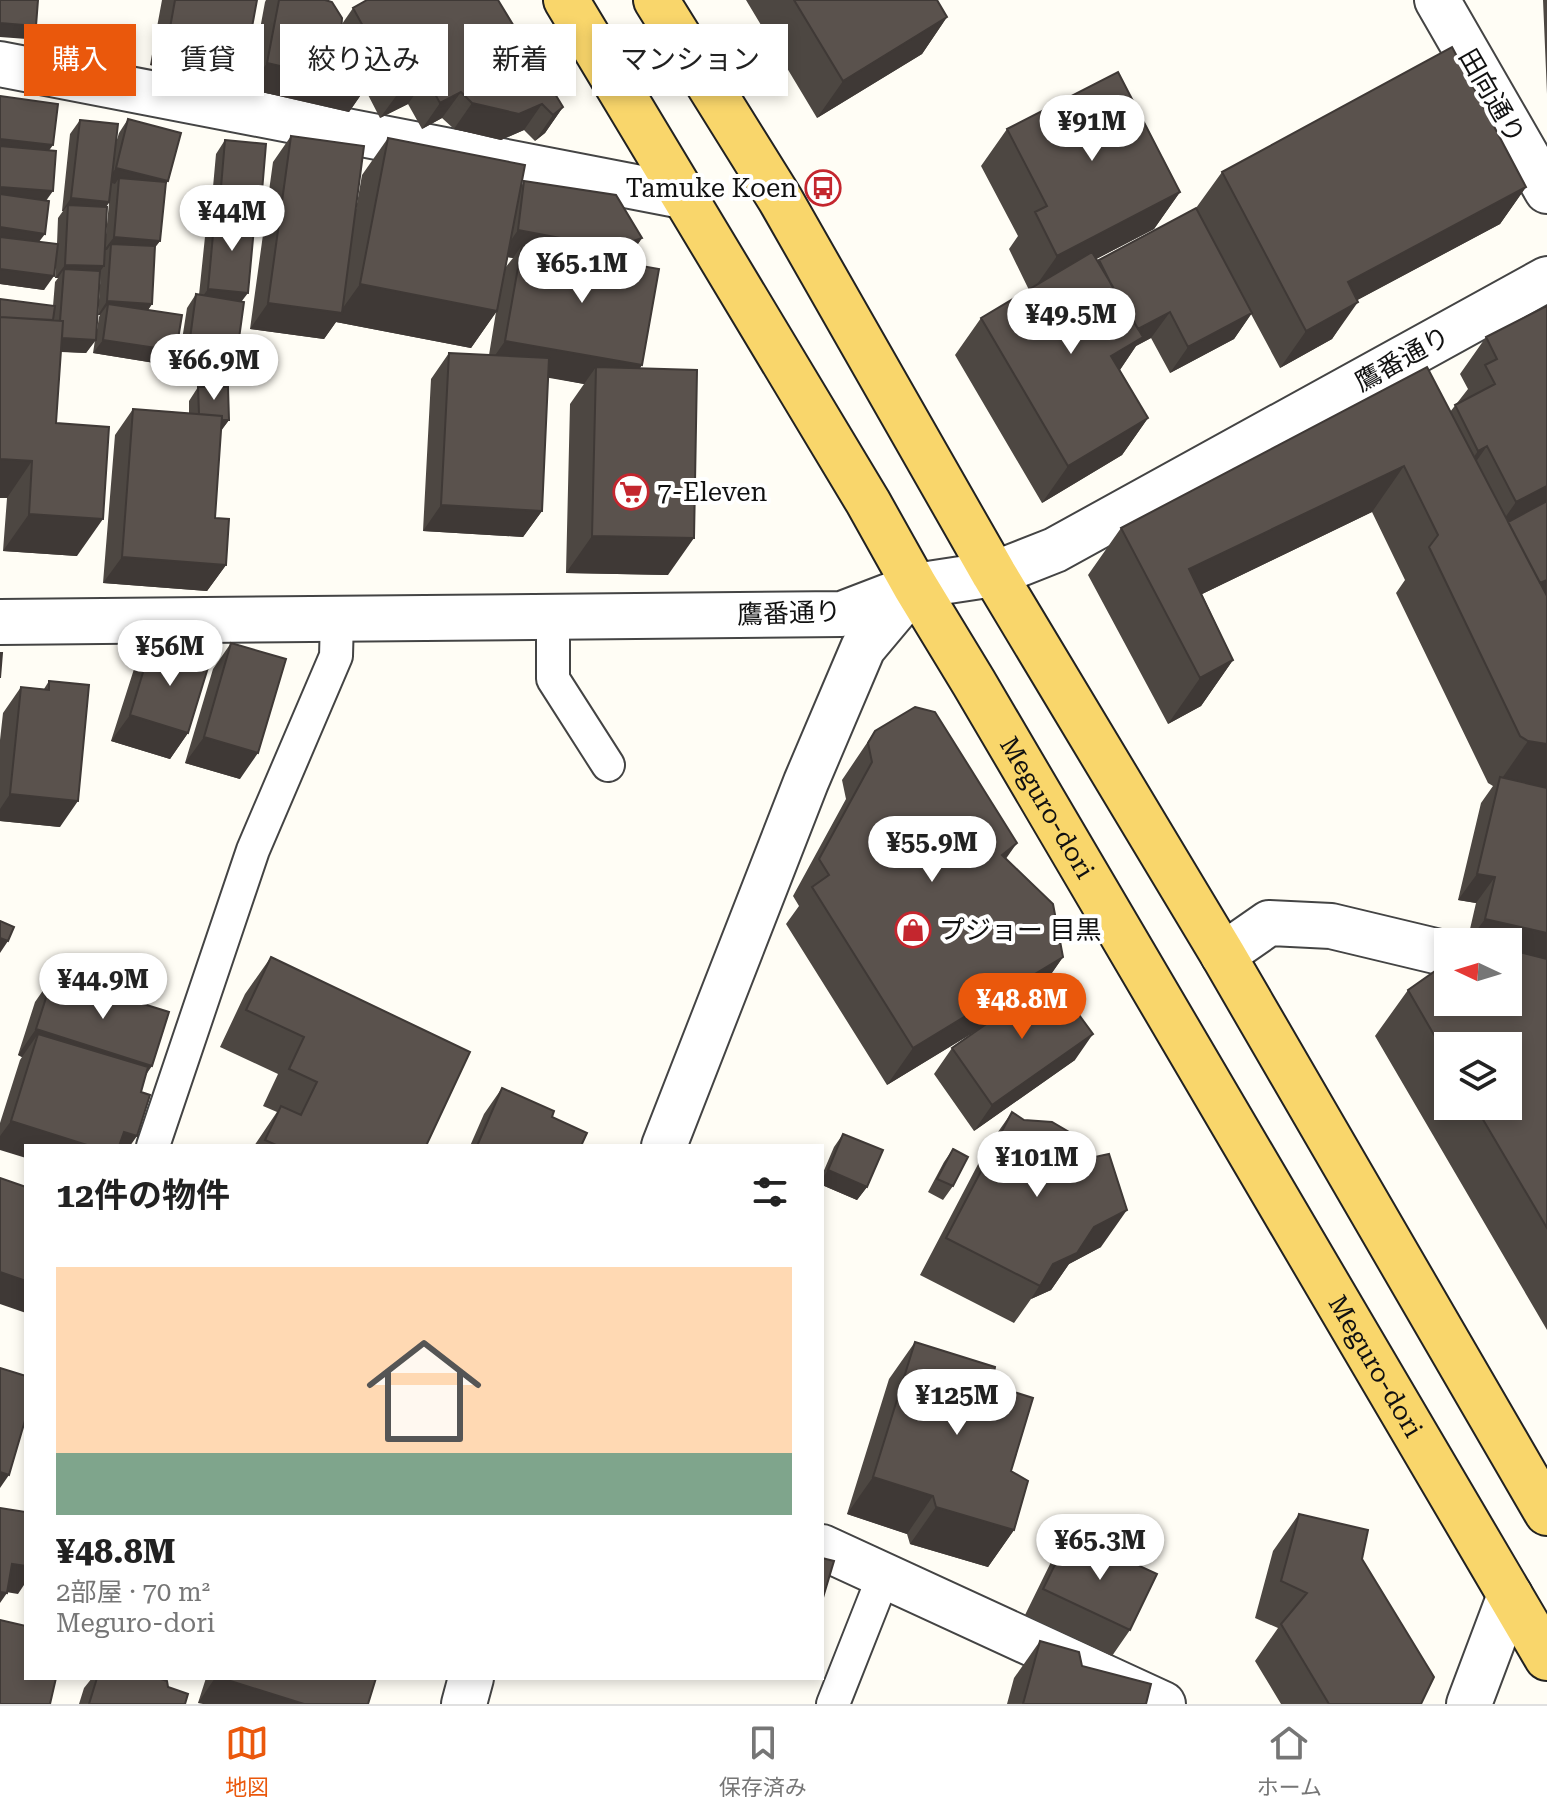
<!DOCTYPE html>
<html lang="ja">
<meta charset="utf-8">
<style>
:root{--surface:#fff;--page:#f2f2f2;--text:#222;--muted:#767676;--line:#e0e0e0;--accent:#ea580c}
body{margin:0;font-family:"Roboto Serif","Noto Sans JP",serif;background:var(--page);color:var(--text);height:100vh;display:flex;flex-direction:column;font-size:30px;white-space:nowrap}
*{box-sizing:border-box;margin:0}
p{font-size:26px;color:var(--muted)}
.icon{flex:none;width:44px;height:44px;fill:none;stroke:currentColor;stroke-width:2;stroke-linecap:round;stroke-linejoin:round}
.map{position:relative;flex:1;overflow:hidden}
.drawer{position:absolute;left:24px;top:1144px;width:800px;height:536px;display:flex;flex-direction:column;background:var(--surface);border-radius:0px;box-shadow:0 4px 12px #0003}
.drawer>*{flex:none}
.banner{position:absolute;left:24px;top:24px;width:800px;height:72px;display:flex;gap:16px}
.needle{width:52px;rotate:274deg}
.tools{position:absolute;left:1434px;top:928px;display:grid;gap:16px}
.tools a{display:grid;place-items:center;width:88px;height:88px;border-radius:0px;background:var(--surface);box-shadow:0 4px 12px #0003;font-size:40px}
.price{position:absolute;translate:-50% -68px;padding:0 18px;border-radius:28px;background:#fff;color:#222;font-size:26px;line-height:52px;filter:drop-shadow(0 2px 4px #0008)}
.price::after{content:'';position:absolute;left:50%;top:48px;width:24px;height:18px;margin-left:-12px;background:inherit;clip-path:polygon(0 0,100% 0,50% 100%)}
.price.on{background:var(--accent);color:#fff}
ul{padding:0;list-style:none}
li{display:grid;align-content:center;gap:16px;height:424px;padding:0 32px}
li span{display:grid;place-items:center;height:248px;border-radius:0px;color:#555}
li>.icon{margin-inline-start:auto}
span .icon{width:144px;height:144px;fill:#fffc;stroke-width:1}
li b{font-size:34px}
h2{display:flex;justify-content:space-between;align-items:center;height:96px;padding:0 32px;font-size:34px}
.tag{padding:0 28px;border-radius:0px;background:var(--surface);box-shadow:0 4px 12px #0003;font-size:28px;line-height:72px}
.tag.on{background:var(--accent);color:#fff}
.tab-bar{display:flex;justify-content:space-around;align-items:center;height:112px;border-top:2px solid var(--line);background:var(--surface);font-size:22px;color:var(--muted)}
.tab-bar a{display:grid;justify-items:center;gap:4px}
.tab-bar .on{color:var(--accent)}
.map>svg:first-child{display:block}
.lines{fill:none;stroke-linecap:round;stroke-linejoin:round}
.service-casing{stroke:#444;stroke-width:36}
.minor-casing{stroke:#444;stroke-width:48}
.tertiary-casing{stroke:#444;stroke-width:48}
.primary-casing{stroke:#222;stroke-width:48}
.service{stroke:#fff;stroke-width:32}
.minor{stroke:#fff;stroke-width:44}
.tertiary{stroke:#fff;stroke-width:44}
.primary{stroke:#f9d66b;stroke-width:44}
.wall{fill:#4d4742;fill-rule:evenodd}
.shaded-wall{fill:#3f3936}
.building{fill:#5a524d;stroke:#3f3936;stroke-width:2}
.labels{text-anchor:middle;stroke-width:8;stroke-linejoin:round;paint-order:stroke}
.street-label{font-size:26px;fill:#111;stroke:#fff}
.poi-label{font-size:26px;fill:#111;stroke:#fff;text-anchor:start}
</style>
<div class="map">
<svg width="1547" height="1704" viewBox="0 0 1547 1704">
<rect width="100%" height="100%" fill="#fffdf5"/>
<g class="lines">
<defs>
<path id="service" d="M553,618V679L608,765
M153,1146L253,850L336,656L337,619
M833,1704L884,1575"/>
<path id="minor" d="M0,64L687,197
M1223,955L1269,923L1331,926L1448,954
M664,1146L806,782L863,648L915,586
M822,1547L1163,1704
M464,1704L471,1678
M1469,1704L1510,1595"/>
<path id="tertiary" d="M1437,0L1547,191
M0,622L842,614L915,586L994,574L1055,550L1547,279"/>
<g id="primary">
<path id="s1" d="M566,0L868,502L915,586L974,683L1547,1658"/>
<path d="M656,0L780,199L994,574L1223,955L1547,1513"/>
</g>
</defs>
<use href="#service" class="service-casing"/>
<use href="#minor" class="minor-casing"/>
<use href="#tertiary" class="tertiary-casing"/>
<use href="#primary" class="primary-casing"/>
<use href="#service" class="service"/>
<use href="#minor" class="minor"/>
<use href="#tertiary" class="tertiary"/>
<use href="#primary" class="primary"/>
</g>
<path class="wall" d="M162,0H257L247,54L229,80L150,65Z
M266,0H325L342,24L353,8L563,107L545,133L535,141L524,130L501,140L454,129L442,118L422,129L408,104L380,118L365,89L349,112L249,89L265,2Z
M746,0H937L947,17L922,54L817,118Z
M1543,0H1547V94Z
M128,119L166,185L160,241L155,247L152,304L148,310L167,365L93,353L95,340L86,353L61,352L56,423L77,556L3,551L7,498H0V299L53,306L55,282L58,278H55L56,257L44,290L0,284L49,151L46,201L39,242L57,244L58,218L63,211H62L70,134L80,120L115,146L119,133ZM109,203L105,245L106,207ZM101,270L98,315H100L99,317L96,336Z
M1007,129L1180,192L1154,229L1096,259L1098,262L1196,208L1222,172L1526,187L1500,224L1357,300L1332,339L1280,368L1251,314L1234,339L1170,373L1151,338L1136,346L1120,370L1148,418L1122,455L1042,503L955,355L981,318L1029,290L1009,249L1018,236L981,166Z
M291,136L355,215L362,175L388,138L522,185L524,181L642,238L625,263L642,365L640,368L668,575L566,573L570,404L584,384L548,377L542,511L523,537L423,531L431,379L449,353L489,355L496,312L471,348L336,322L324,339L250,329L273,162ZM508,257L513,258L505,268Z
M225,140L255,223L242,301L227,366L179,359L187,308L196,294L199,295L206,227L210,220L216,154Z
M1547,306V1330L1375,1036L1408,990L1508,942H1467L1476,903L1458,900L1481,803L1493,786L1488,783L1396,593L1405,580L1372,512L1202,594L1233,660L1201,706L1168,724L1088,575L1121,528L1450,412L1468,389L1460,374L1486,337ZM1448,1046L1508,1106H1448Z
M198,387L229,420L221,431L215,518L226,565L207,591L103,583L115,435L133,409L189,413V401Z
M152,643L188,733L170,759L111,741L134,669Z
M231,643L240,779L185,763L213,669Z
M49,681L60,827L0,821V740L3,713L21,687L44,689Z
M875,731L1006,859L1063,957L1045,983L1075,1060L974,1131L934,1074L952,1048L982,1027L887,1085L786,924L799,906L793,896L846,799L842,780Z
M271,957L426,1146H254L277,1112L263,1106L278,1074L220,1047L245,994Z
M53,976L145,1076L141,1092L0,1150V1123L20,1060L22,1057L18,1055L35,1002Z
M502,1088L581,1146H470L484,1114Z
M1012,1112L1101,1247L1069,1264L1051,1290L1031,1299L1014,1323L920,1275L986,1149Z
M843,1134L867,1187L857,1200L822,1185V1175L834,1147Z
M953,1149V1186L943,1200L928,1192L944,1162Z
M915,1342L992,1385L1011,1471L1014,1530L988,1567L910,1544L907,1534L847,1514L889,1379Z
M1299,1514L1421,1704H1281L1255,1661L1278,1628L1255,1618L1273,1551Z
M1070,1534L1130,1630L1112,1656L1025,1615L1052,1560Z
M1040,1641L1082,1666L1146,1704H1007L1014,1678Z
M92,1678H158L185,1704H79L84,1688Z
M206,1678H376L198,1703Z"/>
<path class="shaded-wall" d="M947,17L922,54L817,118L843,81Z
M0,23L36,26L27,39L0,37Z
M168,39L247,54L229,80L150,65Z
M267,63L367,86L349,112L249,89Z
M426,78L408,104L380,118L399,92Z
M461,92L442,118L422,129L440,103Z
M472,103L542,104L524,130L501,140L454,129Z
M563,107L545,133L535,141L553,115Z
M0,139L53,145L43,159L0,153Z
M116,168L168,181L159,195L119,178L115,184L106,181Z
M0,187L53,191L43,205L0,201Z
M1526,187L1500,224L1322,319L1348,282Z
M1180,192L1154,229L1031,293L1057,256Z
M71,198L109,202L100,215L68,205L63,211H62Z
M219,211L260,215L251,228L215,218Z
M0,227L45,234L35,247L0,242Z
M518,230L642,238L624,264L522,245L513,258L500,256Z
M114,237L160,241L150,254L111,244L107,250H104Z
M65,265L104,266L94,280L64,269L58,278H55Z
M0,269L54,276L44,290L0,284Z
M360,284L497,311L471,348L336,322L324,339L250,329L268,303L340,312Z
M208,289L248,293L238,306L198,303Z
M107,301L152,304L143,317L108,304L100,315H98Z
M1358,302L1332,339L1280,368L1306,331Z
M1170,312L1151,338L1136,346L1117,374L1111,356L1135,330Z
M1252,313L1234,339L1170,373L1188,347Z
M58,337L96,340L86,353L49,351Z
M103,340L176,351L167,365L93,353Z
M505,341L642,365L624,391L596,367L584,384L487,367Z
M189,346L237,353L227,366L179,359Z
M1148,418L1122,455L1042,503L1068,466Z
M199,420H229L219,433Z
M1487,446L1461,483L1452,488L1478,451Z
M0,459L32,461L7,498H0Z
M1404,466L1372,512L1165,612L1189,569Z
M1547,486V509L1490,539L1516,502Z
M441,505L542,511L523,537L423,531Z
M29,514L103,519L77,556L3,551Z
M592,536L694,538L668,575L566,573Z
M122,557L226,565L207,591L103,583Z
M1547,580V596L1530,589Z
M1233,660L1201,706L1168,724L1200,678Z
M130,715L188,733L170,759L111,741Z
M204,737L258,753L240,779L185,763Z
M1528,741L1547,744V795L1498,784Z
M10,794L78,801L60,827L0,821V809Z
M1017,843L991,880L1002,855Z
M1477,874L1495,877L1476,903L1458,900Z
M1485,919L1547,933V963L1508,954V942H1468Z
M0,938L8,941L0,953Z
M1063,957L1037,994L887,1085L913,1048Z
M36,1029L152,1066L134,1092L38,1034L22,1057L18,1055Z
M1093,1034L1075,1060L974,1131L992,1105Z
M11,1121L90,1146H26V1158L0,1150V1136Z
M124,1132L137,1136L130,1146H114Z
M828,1170L867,1187L857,1200L822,1185V1179Z
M1127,1210L1101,1247L1069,1264L1051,1290L1031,1299L1053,1264L1094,1227Z
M0,1272L26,1281V1313L0,1304Z
M0,1472L9,1475L0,1488Z
M873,1477L933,1496L907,1534L847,1514Z
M936,1507L1014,1530L988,1567L910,1544Z
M12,1564L26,1566V1582L18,1594L0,1591Z
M0,1592L7,1593L0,1603Z
M215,1678H221L304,1704H203L198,1703Z"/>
<path class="building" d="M0,0H38L36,26L0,23Z
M175,0H257L247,54L168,39Z
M279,0H325L332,2L342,18L341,35L356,37L372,62L367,86L267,63Z
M367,0H498L563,107L553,115L542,104L519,114L472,103L461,92L440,103L426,78L399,92L353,8Z
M794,0H937L947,17L843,81Z
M1452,47L1526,187L1348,282L1358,302L1306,331L1222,172Z
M1118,72L1180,192L1057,256L1035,212L1047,206L1007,129Z
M0,96L58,104L53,145L0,139Z
M128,119L181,133L168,181L116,168Z
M80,120L118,124L109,202L71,198Z
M291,136L364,146L342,313L268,303Z
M388,138L525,165L497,311L360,284Z
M225,140L266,144L260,215L219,211Z
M0,146L56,151L53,191L0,187Z
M119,178L166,182L160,241L114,237Z
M524,181L616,195L642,238L613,248L518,230Z
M0,194L49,201L45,234L0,227Z
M68,205L107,207L104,266L65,265Z
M1196,208L1252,313L1188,347L1170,312L1138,329L1112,286L1099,260Z
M215,213L255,217L248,293L208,289Z
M0,237L58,244L54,276L0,269Z
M111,244L155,246L152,304L107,301Z
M522,245L659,269L642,365L505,341Z
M1092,252L1143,337L1111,356L1148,418L1068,466L981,318Z
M64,269L100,271L96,340L62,338L63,321H60Z
M196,294L244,302L237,353L189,346Z
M0,299L55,306L53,320L0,317Z
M108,304L182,315L176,351L103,340Z
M1547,306V486L1516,502L1487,446L1478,451L1455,405L1495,384L1485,365L1497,359L1486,337Z
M0,317L63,321L56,423L109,427L103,519L29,514L32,461L0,459Z
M449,353L549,358L542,511L441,505Z
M596,367L697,370L694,538L592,536Z
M1427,367L1547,596V744L1528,741L1520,736L1429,547L1438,535L1404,466L1189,569L1233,660L1200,678L1121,528Z
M198,387H228L229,420H222V416L199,414Z
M133,409L222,416L215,518L229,519L226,565L122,557Z
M1547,501V580L1540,583L1508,522Z
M152,643L210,661L188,733L130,715Z
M231,643L286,659L258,753L204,737Z
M0,653H2L0,678Z
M49,681L89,685L78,801L10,794L21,687L49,690Z
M915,707L935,712L1017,843L1002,855L1053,904L1063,957L913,1048L812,887L829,875L819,859L872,762L868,743L875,731Z
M1500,777L1547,788V933L1485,919L1495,877L1477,874Z
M0,921L14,927L8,941L0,938Z
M1508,949L1547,959V1228L1475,1106H1508V1046H1448V1059L1408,990L1448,962V1002H1508Z
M271,957L470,1052L426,1146H278L265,1140L281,1106L301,1115L317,1082L289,1069L304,1037L246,1010Z
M53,976L169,1012L152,1066L36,1029Z
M1052,978L1093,1034L992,1105L952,1048Z
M38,1034L148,1067L141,1092L150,1095L137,1136L124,1132L119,1146H90L11,1121Z
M502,1088L554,1111L552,1117L587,1133L581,1146H477Z
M1012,1112L1024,1120L1052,1122L1081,1139L1095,1157L1109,1154L1127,1210L1094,1227L1077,1253L1053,1264L1040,1286L946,1238Z
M843,1134L883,1150L867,1187L828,1170Z
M953,1149L968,1157L953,1186L937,1179Z
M0,1178L26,1187V1281L0,1272Z
M915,1342L995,1367L992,1385L1033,1398L1011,1471L1028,1481L1014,1530L936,1507L933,1496L873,1477Z
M0,1368L26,1376V1417L9,1475L0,1472Z
M0,1508L26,1512V1566L12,1564L7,1593L0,1592Z
M1299,1514L1368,1530L1362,1559L1434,1677L1421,1704H1329L1281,1624L1307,1593L1281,1581Z
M1070,1534L1157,1574L1130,1630L1043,1589Z
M822,1558L834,1561L822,1601Z
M0,1620L26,1626V1678H56L50,1704H0Z
M1040,1641L1079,1652L1082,1666L1151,1684L1146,1704H1023Z
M97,1678H158L167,1681L168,1687L188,1694L185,1704H89Z
M221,1678H376L368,1704H304Z"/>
<defs>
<symbol id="bus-ring" viewBox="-11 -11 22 22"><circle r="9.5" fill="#fff" stroke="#c4262e" stroke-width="1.5"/><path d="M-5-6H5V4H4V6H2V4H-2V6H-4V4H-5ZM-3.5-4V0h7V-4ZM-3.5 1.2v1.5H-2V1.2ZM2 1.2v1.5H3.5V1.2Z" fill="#c4262e"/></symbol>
<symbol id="supermarket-ring" viewBox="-11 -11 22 22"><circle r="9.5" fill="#fff" stroke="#c4262e" stroke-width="1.5"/><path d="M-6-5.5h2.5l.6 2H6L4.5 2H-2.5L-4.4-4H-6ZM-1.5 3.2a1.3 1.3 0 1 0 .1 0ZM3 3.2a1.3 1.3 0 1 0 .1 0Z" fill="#c4262e"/></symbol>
<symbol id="shop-ring" viewBox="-11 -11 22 22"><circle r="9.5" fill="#fff" stroke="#c4262e" stroke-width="1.5"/><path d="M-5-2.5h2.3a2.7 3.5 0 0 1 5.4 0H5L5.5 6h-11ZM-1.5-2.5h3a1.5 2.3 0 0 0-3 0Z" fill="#c4262e"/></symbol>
</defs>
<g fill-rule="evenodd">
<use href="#bus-ring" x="803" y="168" width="40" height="40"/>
<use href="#supermarket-ring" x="611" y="472" width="40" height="40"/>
<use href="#shop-ring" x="893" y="910" width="40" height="40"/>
</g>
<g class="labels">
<g class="street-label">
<text transform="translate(1492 96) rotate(60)" y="9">田向通り</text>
<text transform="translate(1402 359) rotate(-29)" y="9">鷹番通り</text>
<text transform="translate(789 613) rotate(-2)" y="9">鷹番通り</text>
<text dy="9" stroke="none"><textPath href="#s1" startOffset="940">Meguro-dori</textPath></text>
<text dy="9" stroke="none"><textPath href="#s1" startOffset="1588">Meguro-dori</textPath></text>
</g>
<g class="poi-label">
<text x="797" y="197" text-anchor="end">Tamuke Koen</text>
<text x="657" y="501">7-Eleven</text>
<text x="939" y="939">プジョー 目黒</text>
</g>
</g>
</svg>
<div class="tools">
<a><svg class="needle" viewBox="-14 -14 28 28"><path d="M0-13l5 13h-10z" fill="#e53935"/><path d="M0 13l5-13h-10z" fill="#767676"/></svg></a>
<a><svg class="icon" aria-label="layers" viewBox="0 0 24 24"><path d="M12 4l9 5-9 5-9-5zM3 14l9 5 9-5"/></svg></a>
</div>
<b class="price" style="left:1092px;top:163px">¥91M</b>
<b class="price" style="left:232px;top:253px">¥44M</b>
<b class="price" style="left:582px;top:305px">¥65.1M</b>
<b class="price" style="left:1071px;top:356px">¥49.5M</b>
<b class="price" style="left:214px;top:402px">¥66.9M</b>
<b class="price" style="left:170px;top:688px">¥56M</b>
<b class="price" style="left:932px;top:884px">¥55.9M</b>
<b class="price" style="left:103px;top:1021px">¥44.9M</b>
<b class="price on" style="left:1022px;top:1041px">¥48.8M</b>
<b class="price" style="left:1037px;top:1199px">¥101M</b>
<b class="price" style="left:957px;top:1437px">¥125M</b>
<b class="price" style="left:1100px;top:1582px">¥65.3M</b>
<div class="banner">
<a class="tag on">購入</a>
<a class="tag">賃貸</a>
<a class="tag">絞り込み</a>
<a class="tag">新着</a>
<a class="tag">マンション</a>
</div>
<section class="drawer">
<h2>12件の物件<svg class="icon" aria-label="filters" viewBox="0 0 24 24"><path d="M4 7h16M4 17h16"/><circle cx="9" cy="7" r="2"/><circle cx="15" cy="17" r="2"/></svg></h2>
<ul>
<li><span style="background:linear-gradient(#ffd9b3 75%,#7fa58c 0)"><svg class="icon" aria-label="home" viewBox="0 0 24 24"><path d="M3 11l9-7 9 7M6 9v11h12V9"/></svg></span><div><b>¥48.8M</b><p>2部屋 · 70 m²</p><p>Meguro-dori</p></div></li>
</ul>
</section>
</div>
<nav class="tab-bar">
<a class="on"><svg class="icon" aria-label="map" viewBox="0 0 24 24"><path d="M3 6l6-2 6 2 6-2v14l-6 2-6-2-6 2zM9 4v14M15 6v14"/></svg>地図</a>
<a><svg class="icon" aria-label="saved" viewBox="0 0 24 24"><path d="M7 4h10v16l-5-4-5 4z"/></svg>保存済み</a>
<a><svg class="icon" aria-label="home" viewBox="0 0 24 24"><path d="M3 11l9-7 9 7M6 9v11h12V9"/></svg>ホーム</a>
</nav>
